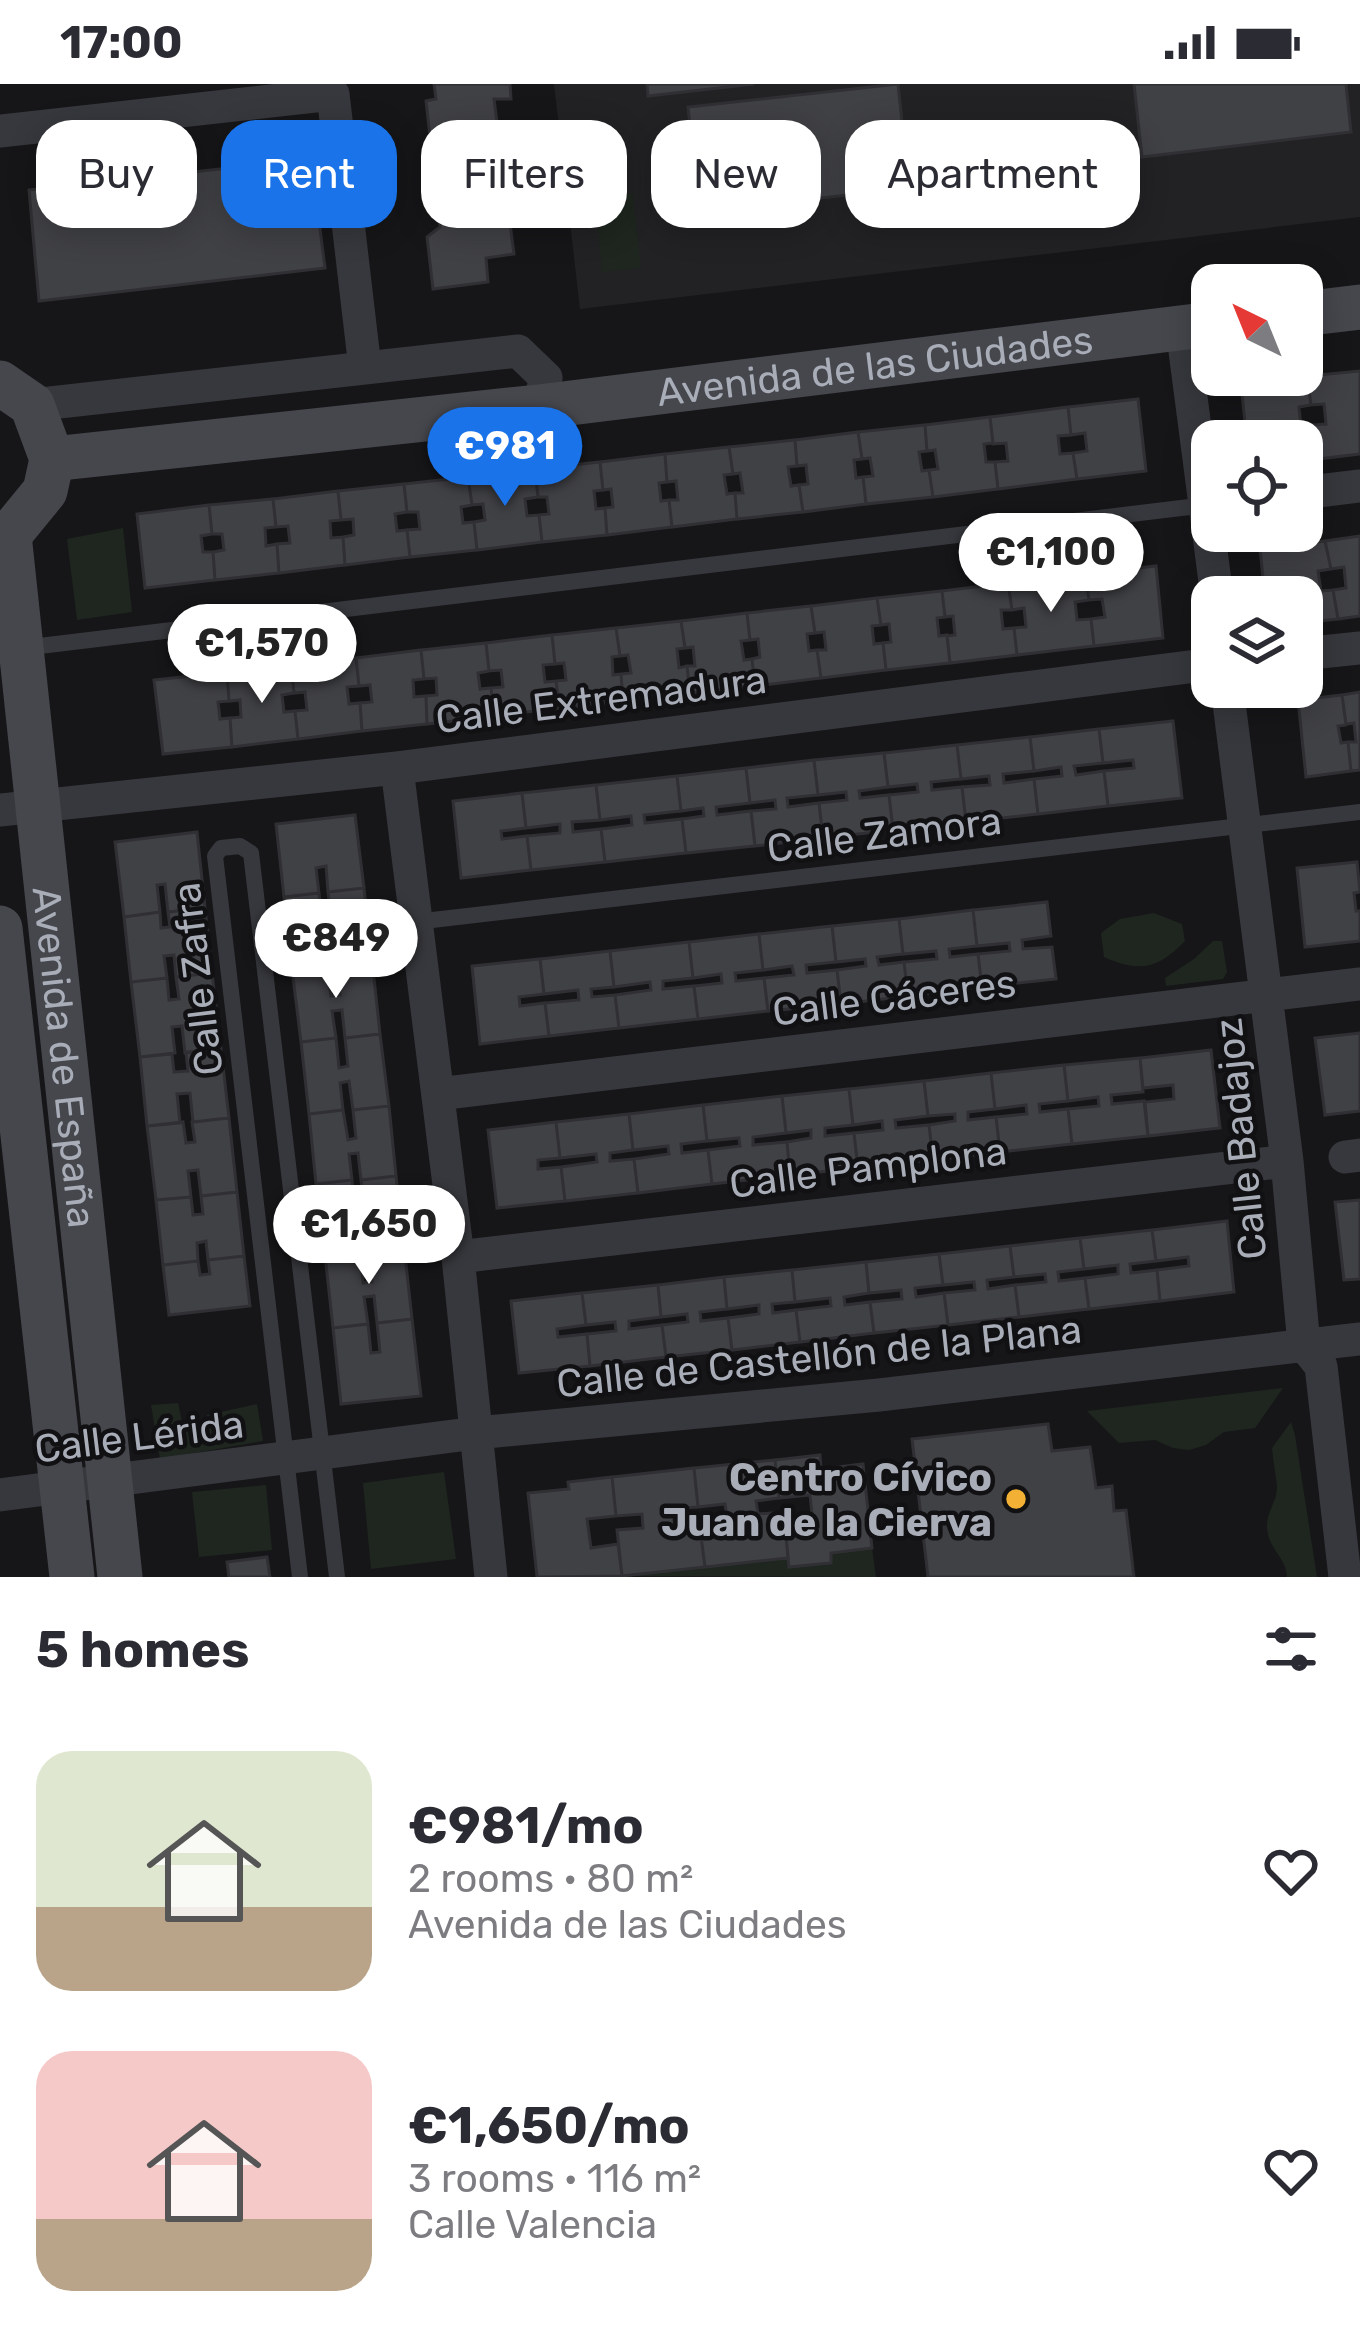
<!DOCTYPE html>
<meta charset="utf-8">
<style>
:root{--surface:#fff;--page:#f7f7f7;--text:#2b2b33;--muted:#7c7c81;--accent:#1a73e8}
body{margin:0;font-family:Rubik,sans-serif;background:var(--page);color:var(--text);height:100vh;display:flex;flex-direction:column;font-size:45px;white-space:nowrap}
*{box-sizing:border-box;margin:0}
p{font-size:39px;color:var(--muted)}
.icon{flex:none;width:66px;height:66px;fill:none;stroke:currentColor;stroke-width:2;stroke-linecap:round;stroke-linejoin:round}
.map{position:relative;height:1493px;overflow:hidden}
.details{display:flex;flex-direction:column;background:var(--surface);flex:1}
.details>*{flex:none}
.top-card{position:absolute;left:36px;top:36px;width:1290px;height:108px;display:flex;gap:24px}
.needle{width:78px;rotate:317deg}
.buttons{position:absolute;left:1191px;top:180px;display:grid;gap:24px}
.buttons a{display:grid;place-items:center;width:132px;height:132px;border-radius:24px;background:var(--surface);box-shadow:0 6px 30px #0003;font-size:60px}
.price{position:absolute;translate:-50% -102px;padding:0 27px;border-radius:42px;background:#fff;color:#222;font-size:39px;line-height:78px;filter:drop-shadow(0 3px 6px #0008)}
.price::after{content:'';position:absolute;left:50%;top:72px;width:36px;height:27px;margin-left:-18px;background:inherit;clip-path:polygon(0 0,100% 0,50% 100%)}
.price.selected{background:var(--accent);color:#fff}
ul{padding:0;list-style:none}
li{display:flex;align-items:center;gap:36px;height:300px;padding:0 36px}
li span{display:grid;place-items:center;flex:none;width:336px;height:240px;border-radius:36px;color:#555}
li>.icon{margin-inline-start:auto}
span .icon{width:144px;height:144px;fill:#fffc;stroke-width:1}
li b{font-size:51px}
h2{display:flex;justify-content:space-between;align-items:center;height:144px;padding:0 36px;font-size:51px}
.tag{padding:0 42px;border-radius:36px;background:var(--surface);box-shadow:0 6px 30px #0003;font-size:42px;line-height:108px}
.tag.selected{background:var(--accent);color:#fff}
.status{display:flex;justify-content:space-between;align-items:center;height:84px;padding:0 60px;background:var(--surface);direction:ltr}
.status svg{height:33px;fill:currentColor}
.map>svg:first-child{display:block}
.built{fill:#222225}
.green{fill:#1e261f}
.building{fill:#404145;stroke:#303034;stroke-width:3}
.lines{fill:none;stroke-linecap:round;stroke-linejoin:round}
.lane{stroke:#37383d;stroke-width:16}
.street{stroke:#37383d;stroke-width:33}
.secondary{stroke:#45474d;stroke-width:45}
.poi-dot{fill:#f2b134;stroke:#111113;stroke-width:4.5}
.labels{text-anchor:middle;stroke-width:9;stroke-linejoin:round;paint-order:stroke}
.street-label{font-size:39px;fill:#a8adb8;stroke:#111113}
.poi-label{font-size:39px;font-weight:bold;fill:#a8adb8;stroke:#111113;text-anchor:end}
</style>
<div class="status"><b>17:00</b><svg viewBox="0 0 49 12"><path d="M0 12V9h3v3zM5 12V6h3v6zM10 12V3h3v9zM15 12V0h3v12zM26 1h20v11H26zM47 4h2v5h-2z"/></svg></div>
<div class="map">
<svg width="1360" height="1493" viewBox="0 0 1360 1493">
<rect width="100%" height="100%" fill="#161618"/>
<path class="built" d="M554,0H1360V133L580,225Z"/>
<path class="green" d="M633,110L641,184L602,188L595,114Z
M123,444L132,528L77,536L67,455Z
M1154,829L1182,840L1185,857C1158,885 1140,889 1104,873L1101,849L1120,835Z
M1213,857H1222L1227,888L1223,895L1166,902L1165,894L1194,875Z
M1283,1304L1255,1344L1224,1348L1206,1361L1189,1366L1173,1364L1155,1356L1119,1359L1087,1327Z
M178,1319L184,1347L207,1344V1331L257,1320L263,1357L160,1375L151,1321Z
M1291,1338L1295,1351L1317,1493H1287C1286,1474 1272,1468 1268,1450C1263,1431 1277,1420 1277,1403C1276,1391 1273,1377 1272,1364Z
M444,1388L456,1475L371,1485L363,1399Z
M266,1401L272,1466L199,1473L192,1408Z
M872,1464L876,1493L621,1492L788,1474L790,1483L830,1479L831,1469Z"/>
<path class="building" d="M434,0H510L511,15H494L514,170L486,174L488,198L433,205L427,153L440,143L426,17L436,15Z
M647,0H754L648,12Z
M898,0L909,104L699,128L688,23Z
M1134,0H1346L1351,48L1142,73Z
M311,75L325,184L39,217L29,106Z
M1360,287V370L1318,375L1313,341L1326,340L1324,320L1311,321L1307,292Z
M1307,292L1311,321L1299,323L1301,343L1313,341L1317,369L1302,371V357H1247L1241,301Z
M1138,315L1146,387L1077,395L1073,369L1087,367L1085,349L1071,351L1068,323Z
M1068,323L1071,351L1058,352L1060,370L1073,369L1077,395L998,405L995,378L1008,377L1006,359L993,360L990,333Z
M990,333L993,359L984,360L986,378H995L998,405L933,413L929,386L938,385L935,366L927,367L925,341Z
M925,341L927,367L919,368L922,387L929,386L933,413L866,420L863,393L873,392L870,374L862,375L858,348Z
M858,348L862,375L854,376L856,394L863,393L866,420L803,428L799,401L808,400L806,381L797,382L795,356Z
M795,356L797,382L788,383L791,402L799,401L803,428L737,435L735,409H743L740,389L733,390L729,363Z
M729,363L733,390L724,391L727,410L735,409L737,435L672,443L669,416H678L676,397L667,398L665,370Z
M665,370L667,398L659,399L661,417L669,416L672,443L607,451L605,424L613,423L611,405L603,406L600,378Z
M600,378L603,406L594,407L596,425L605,424L607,451L542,458L539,431L549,430L547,413H538L535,385Z
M535,385L538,413L525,415L527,432L539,431L542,458L477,466L474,438L485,436L483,420L472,421L468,393Z
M468,393L472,421L461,423L463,439L474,438L477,466L410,473L407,446L420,445L418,428H407L404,400Z
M404,400L407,428L395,430L397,447L407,446L410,473L345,481L343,453L354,451L353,435L341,436L338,407Z
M338,407L341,436L330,437L331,454L343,453L345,481L279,489L277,460L290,459L288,442L276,443L273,415Z
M273,415L276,443L265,444L266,462L277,460L279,489L215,496L213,468L224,466L222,450H212L209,421Z
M209,421L212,450L201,452L203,468H213L215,496L145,504L137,430Z
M1360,452V532L1338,535L1333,506L1346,504L1344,483L1331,485L1325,457Z
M1325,457L1331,485L1318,487L1321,507L1333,506L1338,535L1302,539V513H1265L1260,465Z
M1156,482L1163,554L1094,562L1091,535L1105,533L1102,515L1089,516L1085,490Z
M1085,490L1089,516L1075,518L1077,536L1091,535L1094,562L1017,571L1014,544L1026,543L1024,524L1012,526L1008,499Z
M1008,499L1012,526H1001L1003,545L1014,544L1017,571L950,579L947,552L955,551L953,532L945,533L942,507Z
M942,507L945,533L937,534L939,552L947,551L950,579L886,586L883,559L891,558L889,540L881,541L877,514Z
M877,514L881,541L872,542L874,560L883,559L886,586L821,594L817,566H826L824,548L815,549L811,522Z
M811,522L815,549L807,550L809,567L817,566L821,594L755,602L752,575L760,573L758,555L750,556L747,529Z
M747,529L750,556L741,557L744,576L752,575L755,602L690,609L687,582H695L693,563L685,564L681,537Z
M681,537L685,564L677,565L679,584L687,582L690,609L623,617L621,590L631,589L628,571L620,572L616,544Z
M616,544L620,572L612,573L613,591L621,590L623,617L560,624L556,597L566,596L564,579L555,580L552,551Z
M552,551L555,580L543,581L545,598L556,597L560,624L494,632L491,604L503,603L501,586L489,587L486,559Z
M486,559L489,587L478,589L480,605L491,604L494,632L427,640L426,612L437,611L436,594L424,595L421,566Z
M421,566L424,595L413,596L414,613L426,612L427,640L362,647L360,619L372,618L370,601L359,602L356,574Z
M356,574L359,602L347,603L349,620L360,619L362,647L298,655L295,627L307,626L305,608L294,609L291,581Z
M291,581L294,609L282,611L284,628L295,627L298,655L232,663L230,634L241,633L240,616L229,617L227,588Z
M227,588L229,617L218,618L220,635L230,634L232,663L163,670L154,596Z
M1360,608V686L1351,687L1348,658H1356L1354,639L1346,640L1342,611Z
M1342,611L1346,641L1338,642L1341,659L1348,658L1351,687L1306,693L1298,616Z
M1173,637L1182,714L1108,722L1104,687L1134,684L1133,676L1103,679L1099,645Z
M1099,645L1103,679L1074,682L1076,691L1104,687L1108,722L1038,730L1034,695L1062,692L1061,683L1034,687L1030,653Z
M1030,653L1034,687L1003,690L1004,699L1034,695L1038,730L966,738L962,703L990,701L989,692L961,695L957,661Z
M957,661L961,695L931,698L932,706L962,703L966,738L893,746L889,711L918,708L917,700L888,703L884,669Z
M884,669L888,703L859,707L860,714L889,711L893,746L823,754L819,719L847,716L846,708L818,711L814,676Z
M814,676L818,711L787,714L788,723L819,719L823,754L755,762L751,727L776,725L775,716L750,719L746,684Z
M746,684L750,719L716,723L717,731L751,727L755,762L686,769L682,735L704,732L703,724L681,727L677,692Z
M677,692L681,727L644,731L645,739L682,735L686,769L605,778L601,745L632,741L631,732L600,736L596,701Z
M596,701L600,736L572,738L573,748L601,745L605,778L531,786L527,752L560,749V740L526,744L522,709Z
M522,709L526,744L501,747L502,755L527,752L531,786L461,794L453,717Z
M355,731L364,804L328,808L326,782L316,784L319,809L284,813L276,740Z
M197,748L205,824L168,828L165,800L157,801L160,828L124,833L115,758Z
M1357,778L1360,808L1354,809L1356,827H1360V857L1305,863L1297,784Z
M364,804L372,876L337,880L334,854L324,855L327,881L292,885L284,813L319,809L323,841L332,840L328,808Z
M1047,818L1051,852L1022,856L1023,865L1052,863L1056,895L982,903L978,870L1010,867L1009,859L977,862L973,826Z
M205,824L212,889L176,893L174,871L164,872L167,894L131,898L124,833L160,828L161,844L170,843L168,828Z
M973,826L977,862L949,865L950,873L978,870L982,903L908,912L904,878L937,875L936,867L903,870L899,835Z
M899,835L903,870L877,873L879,881L904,878L908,912L841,920L837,886L866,882L865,875L836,878L832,842Z
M832,842L836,878L806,881L807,889L837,886L841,920L768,927L764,894L794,891L792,882L763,886L759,850Z
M759,850L763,886L735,889L736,897L764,894L768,927L698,935L694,902L722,899L721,890L693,894L689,858Z
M689,858L693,894L663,897V905L694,902L698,935L619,944L615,911L651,906L650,898L614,903L610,867Z
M610,867L614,903L591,905L592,913L615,911L619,944L549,952L545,919L579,916L578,906L544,910L540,875Z
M540,875L544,910L519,913L520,922L545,919L549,952L480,960L472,882Z
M372,876L380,950L345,954L342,926L332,927L336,954L301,958L292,885L327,881L331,912L340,911L337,880Z
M212,889L221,965L185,969L182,942L172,943L175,969L140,973L131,898L167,894L169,916L179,915L176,893Z
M1360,949V1027L1325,1031L1315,954Z
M380,950L389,1022L353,1026L349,997L340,999L343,1026L309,1030L301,958L336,954L339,984L348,982L345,954Z
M221,965L229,1034L193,1038L190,1009L177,1010L180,1039L147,1042L140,973L172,970L174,988L188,987L186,968Z
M1211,966L1220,1044L1148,1052L1145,1018L1174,1015L1173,1001L1143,1004L1140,974Z
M1140,974L1143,1008L1111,1011L1112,1020L1144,1017L1148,1052L1072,1060L1068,1025L1099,1022L1098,1013L1068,1017L1064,981Z
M1064,981L1068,1017L1039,1020L1040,1028L1068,1025L1072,1060L1000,1068L996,1033L1027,1030L1026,1021L995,1025L991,989Z
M991,989L995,1025L968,1028V1036L996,1033L1000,1068L933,1076L929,1041L955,1037V1030L928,1032L924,997Z
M924,997L928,1032L895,1036L896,1044L929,1041L933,1076L858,1084L854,1049L883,1046L882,1037L853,1041L849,1005Z
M849,1005L853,1041L825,1044V1052L854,1049L858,1084L790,1091L787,1058L811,1054V1046L786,1049L782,1012Z
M782,1012L786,1049L753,1053V1061L787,1058L790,1091L712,1100L708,1066L740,1062L739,1054L707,1057L703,1021Z
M703,1021L707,1057L681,1060L682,1069L708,1066L712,1100L638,1109L634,1075L669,1070L668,1062L633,1066L629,1030Z
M389,1022L396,1092L361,1096L358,1069L349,1070L352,1096L316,1100L309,1030L343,1026L348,1056L356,1054L353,1026Z
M629,1030L633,1066L610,1069V1077L634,1075L638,1109L565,1117L561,1083L597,1078L596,1070L560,1074L556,1038Z
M229,1034L237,1108L201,1112L198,1086L188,1087L191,1113L156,1116L147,1042L183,1038L186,1059L195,1058L192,1038Z
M556,1038L560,1074L538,1076V1085L561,1083L565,1117L497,1124L488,1046Z
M396,1092L404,1162L369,1166L366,1141L356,1142L360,1167L325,1171L316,1100L352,1096L355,1127L364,1126L361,1096Z
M237,1108L244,1172L208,1176L206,1157L197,1159L198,1177L163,1181L156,1116L191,1113L193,1131L203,1130L201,1112Z
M1360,1116V1195L1344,1196L1335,1118Z
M1227,1137L1234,1208L1160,1217L1157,1186L1189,1182L1188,1173L1156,1177L1152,1146Z
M1152,1146L1156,1177L1130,1180L1131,1189L1157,1186L1160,1217L1089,1225L1085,1194L1118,1190V1181L1084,1185L1080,1154Z
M1080,1154L1084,1185L1058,1188L1059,1197L1085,1194L1089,1225L1019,1233L1015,1201L1046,1198L1045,1190L1014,1193L1010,1162Z
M404,1162L412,1235L377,1239L374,1212L364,1213L368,1240L333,1244L325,1171L360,1167L363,1199L372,1198L369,1166Z
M1010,1162L1014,1193L987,1196L988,1205L1015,1201L1019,1233L948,1241L944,1209L975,1206L974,1198L943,1201L939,1170Z
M939,1170L943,1201L915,1204L916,1213L944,1209L948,1241L874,1249L870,1218L902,1215L901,1206L869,1209L866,1178Z
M244,1172L250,1222L169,1231L163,1181L198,1177L200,1191L210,1190L208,1176Z
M866,1178L869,1209L844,1213L845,1221L870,1218L874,1249L800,1258L796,1226L831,1222L830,1214L795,1218L792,1186Z
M792,1186L795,1218L772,1220L773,1229L796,1226L800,1258L732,1266L728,1234L759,1230V1221L727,1225L724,1193Z
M724,1193L727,1225L700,1228L701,1237L728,1234L732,1266L666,1273L662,1241L688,1238L687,1230L661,1233L658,1201Z
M658,1201L661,1233L629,1237V1245L662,1241L666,1273L590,1282L587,1250L616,1247L615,1238L586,1241L582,1209Z
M582,1209L586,1241L557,1245L558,1253L587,1250L590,1282L519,1289L511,1217Z
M412,1235L421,1312L341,1320L333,1244L368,1240L371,1269L380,1268L377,1239Z
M1048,1340L1052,1367L1090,1363L1096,1404L1112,1402L1114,1427L1126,1426L1134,1493H928L912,1355Z
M820,1371L821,1385L863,1380L872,1464L831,1469V1479L789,1483L785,1442L813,1439L810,1411L779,1414L775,1376Z
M775,1376L779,1414L756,1417L758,1430L784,1428L788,1474L705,1483L699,1437L727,1434L725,1420L698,1423L694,1384Z
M694,1384L698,1423L673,1425L674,1439L699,1437L705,1483L622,1492L617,1446L643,1444L642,1430L616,1432L612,1393Z
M612,1393L616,1432L587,1435L591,1464L618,1460L622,1492L537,1493L528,1409L569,1405L568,1398Z
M267,1473L270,1493H229L227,1478Z"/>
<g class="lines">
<path class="lane" d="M23,564L1206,421
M415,838L1360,728
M300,1493L215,772L221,764L240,762L251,769L337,1493"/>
<path class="street" d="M0,47L333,10L365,284
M1182,244L1217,513
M32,321L518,267L546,294L538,323
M1302,409L1360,402
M1302,570L1360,564
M1227,603L1287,1077L1304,1261L1321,1282L1345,1493
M397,684L458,1173L491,1493
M0,726L397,684L1212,580
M438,1010L1360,900
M1345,1073L1360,1071
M458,1173L1287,1077
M0,1411L476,1349L879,1311L1360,1255"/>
<g class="secondary">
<path d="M1302,230L1360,223"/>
<path d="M0,299L32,321L52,375L45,407L9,451L0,452"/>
<path id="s1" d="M52,375L538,323L1212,240"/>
<path id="s2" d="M9,451L120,1493"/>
<path d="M0,844L72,1493"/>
</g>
</g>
<circle class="poi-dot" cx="1016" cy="1415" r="12"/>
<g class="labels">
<g class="street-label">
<text dy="14" stroke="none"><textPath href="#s1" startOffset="828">Avenida de las Ciudades</textPath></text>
<text transform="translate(601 615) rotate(-7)" y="14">Calle Extremadura</text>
<text transform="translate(884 750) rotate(-7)" y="14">Calle Zamora</text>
<text transform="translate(197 895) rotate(-97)" y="14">Calle Zafra</text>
<text transform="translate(894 913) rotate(-7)" y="14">Calle Cáceres</text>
<text dy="14" stroke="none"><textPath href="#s2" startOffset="525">Avenida de España</textPath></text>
<text transform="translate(1240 1055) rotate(-96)" y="14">Calle Badajoz</text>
<text transform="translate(868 1083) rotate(-7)" y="14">Calle Pamplona</text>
<text transform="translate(819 1272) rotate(-6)" y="14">Calle de Castellón de la Plana</text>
<text transform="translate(139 1352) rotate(-7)" y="14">Calle Lérida</text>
</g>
<g class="poi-label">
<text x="992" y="1407">Centro Cívico<tspan x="992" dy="45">Juan de la Cierva</tspan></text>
</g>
</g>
</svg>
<div class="buttons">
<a><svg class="needle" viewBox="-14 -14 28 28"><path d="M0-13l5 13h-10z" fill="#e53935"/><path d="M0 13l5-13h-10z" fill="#7c7c81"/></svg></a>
<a><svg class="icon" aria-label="locate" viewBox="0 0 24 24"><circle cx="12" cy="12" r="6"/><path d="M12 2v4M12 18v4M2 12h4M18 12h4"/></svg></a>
<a><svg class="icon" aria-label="layers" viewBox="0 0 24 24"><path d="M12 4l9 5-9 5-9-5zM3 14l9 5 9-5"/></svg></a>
</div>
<b class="price selected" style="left:505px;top:425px">€981</b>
<b class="price" style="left:1051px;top:531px">€1,100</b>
<b class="price" style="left:262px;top:622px">€1,570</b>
<b class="price" style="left:336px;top:917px">€849</b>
<b class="price" style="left:369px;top:1203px">€1,650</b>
<div class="top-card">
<a class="tag">Buy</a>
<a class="tag selected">Rent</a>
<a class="tag">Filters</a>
<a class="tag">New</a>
<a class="tag">Apartment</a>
</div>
</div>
<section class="details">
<h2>5 homes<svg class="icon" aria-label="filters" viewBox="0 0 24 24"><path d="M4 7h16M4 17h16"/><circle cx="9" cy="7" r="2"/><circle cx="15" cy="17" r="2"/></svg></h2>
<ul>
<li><span style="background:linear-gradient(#dfe7d0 65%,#b9a48a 0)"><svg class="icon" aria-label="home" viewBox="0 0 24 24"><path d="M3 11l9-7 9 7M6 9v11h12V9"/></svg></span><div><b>€981/mo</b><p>2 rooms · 80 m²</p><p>Avenida de las Ciudades</p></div><svg class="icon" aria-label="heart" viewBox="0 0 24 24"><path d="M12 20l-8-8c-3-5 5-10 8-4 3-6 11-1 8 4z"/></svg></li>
<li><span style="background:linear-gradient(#f6c9c9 70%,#b9a48a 0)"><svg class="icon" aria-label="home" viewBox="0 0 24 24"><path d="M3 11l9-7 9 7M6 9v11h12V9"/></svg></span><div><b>€1,650/mo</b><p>3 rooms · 116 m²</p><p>Calle Valencia</p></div><svg class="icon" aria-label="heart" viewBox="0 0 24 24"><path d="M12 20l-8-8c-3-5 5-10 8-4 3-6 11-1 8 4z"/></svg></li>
</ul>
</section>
